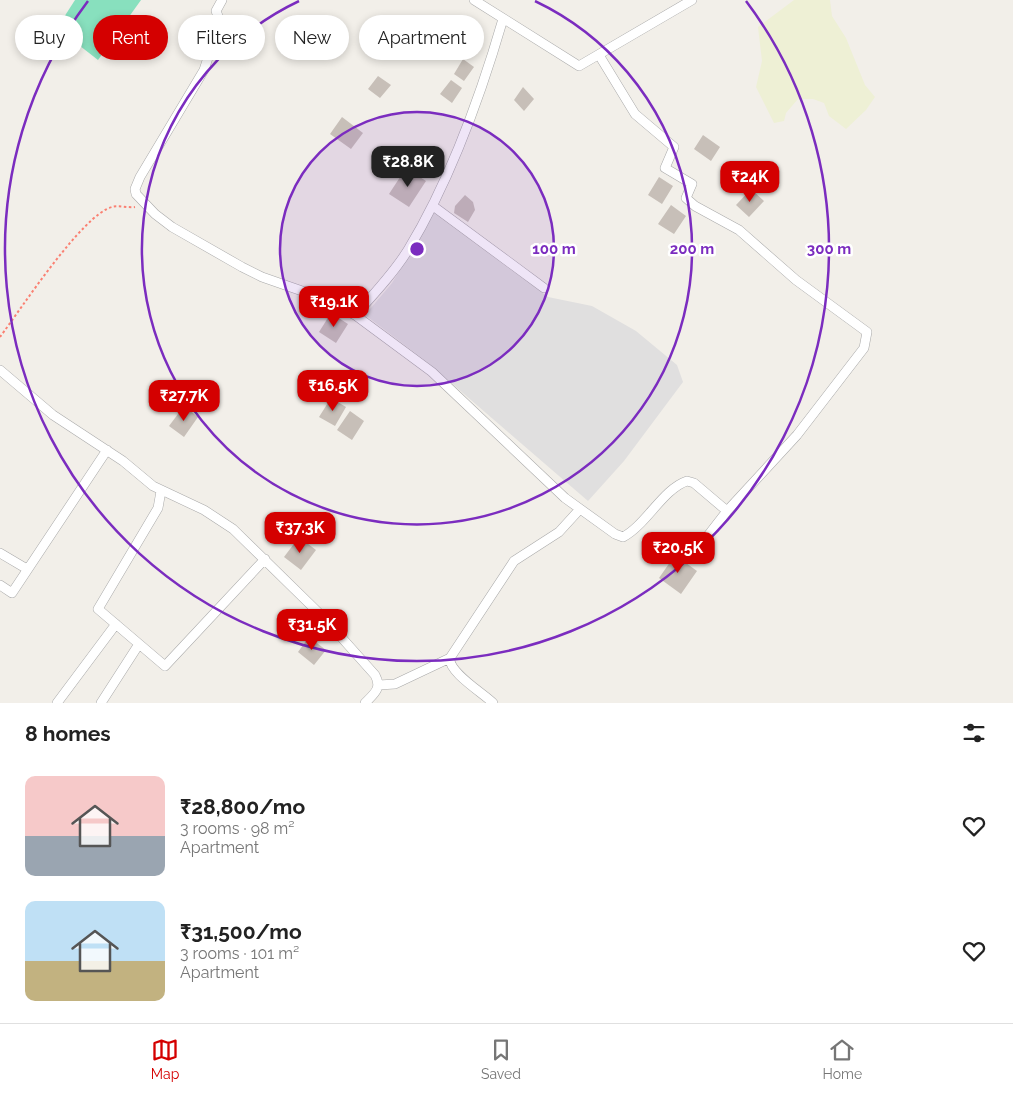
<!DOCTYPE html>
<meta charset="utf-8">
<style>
:root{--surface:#fff;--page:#f6f6f6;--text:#222;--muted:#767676;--line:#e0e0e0;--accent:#d40000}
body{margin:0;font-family:Raleway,sans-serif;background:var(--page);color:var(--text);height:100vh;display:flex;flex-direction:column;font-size:19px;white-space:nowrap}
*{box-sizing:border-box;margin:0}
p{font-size:16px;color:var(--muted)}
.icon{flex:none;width:28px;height:28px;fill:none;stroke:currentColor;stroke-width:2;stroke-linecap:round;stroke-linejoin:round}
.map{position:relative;height:703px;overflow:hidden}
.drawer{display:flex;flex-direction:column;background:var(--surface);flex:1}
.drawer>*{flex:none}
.top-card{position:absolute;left:15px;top:15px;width:500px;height:45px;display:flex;gap:10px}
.price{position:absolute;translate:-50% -42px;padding:0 11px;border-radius:10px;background:var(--accent);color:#fff;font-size:16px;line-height:32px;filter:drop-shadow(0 1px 2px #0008)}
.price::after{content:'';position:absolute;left:50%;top:30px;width:15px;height:11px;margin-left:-8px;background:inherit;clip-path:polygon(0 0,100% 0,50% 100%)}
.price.on{background:#222;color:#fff}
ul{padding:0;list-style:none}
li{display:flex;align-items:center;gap:15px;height:125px;padding:0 25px}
li span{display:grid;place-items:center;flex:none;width:140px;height:100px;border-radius:10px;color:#555}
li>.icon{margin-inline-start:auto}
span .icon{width:60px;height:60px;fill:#fffc;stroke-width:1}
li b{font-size:21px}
h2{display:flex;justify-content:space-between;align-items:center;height:60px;padding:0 25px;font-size:21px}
.tag{padding:0 18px;border-radius:22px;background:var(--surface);box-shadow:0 2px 8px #0003;font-size:18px;line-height:45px}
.tag.on{background:var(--accent);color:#fff}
.tab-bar{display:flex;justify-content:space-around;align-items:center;height:70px;border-top:1px solid var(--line);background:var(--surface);font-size:14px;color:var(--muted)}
.tab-bar a{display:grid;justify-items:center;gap:2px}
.tab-bar .on{color:var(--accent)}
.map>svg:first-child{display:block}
.residential{fill:#e0dfdf}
.farmland{fill:#eef0d5}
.pitch{fill:#88e0be}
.building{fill:#c7bfb8}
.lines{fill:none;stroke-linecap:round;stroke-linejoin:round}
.minor-casing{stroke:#a9a9a9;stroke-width:10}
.path{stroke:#fa8072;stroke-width:2;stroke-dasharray:2.5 2.5;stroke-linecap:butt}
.minor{stroke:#fff;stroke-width:9}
.ring{fill:none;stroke:#7b2cbf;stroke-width:2.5}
.centre{fill:#7b2cbf;stroke:#fff;stroke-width:2.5}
.ring-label{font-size:15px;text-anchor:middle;font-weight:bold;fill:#7b2cbf;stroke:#fff;stroke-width:5;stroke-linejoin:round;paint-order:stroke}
</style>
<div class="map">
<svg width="1013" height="703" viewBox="0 0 1013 703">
<rect width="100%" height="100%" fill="#f2efe9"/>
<path class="residential" d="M434,213L548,297L592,306L636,331L677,365L683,382L624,461L588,501L427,362L365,315L392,283Z"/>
<path class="farmland" d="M794,0H830L832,16L846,38L865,85L875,97L866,110L846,129L829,116L824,103L813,99H798L786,113L784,121L774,123L756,87L762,61L758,27Z"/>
<path class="pitch" d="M75,0H141L98,60L57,28Z"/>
<path class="building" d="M392,21L407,32L389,54L375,43Z
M463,59L474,67L464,81L454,74Z
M378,76L391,85L380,98L368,89Z
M451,80L462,88L452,103L440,94Z
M523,87L534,99L524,111L514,100Z
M342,117L363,133L351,149L330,134Z
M703,135L720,147L711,161L694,149Z
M406,168L426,181L409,207L389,194Z
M659,177L673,186L662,204L648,195Z
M751,189L764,201L749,217L736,205Z
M465,195L473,202L475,210L468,222L454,213L455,206Z
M671,205L686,216L674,234L658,224Z
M331,313L348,324L336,343L319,332Z
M331,398L346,407L335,426L319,417Z
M184,406L198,417L184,437L169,426Z
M350,411L364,421L352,440L337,430Z
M299,537L316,550L301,570L284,557Z
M675,555L697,571L681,594L659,578Z
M295,615L309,626L301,637L287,625Z
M309,637L326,650L314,665L298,652Z"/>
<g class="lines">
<defs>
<path id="minor" d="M222,0L216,11L220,21L204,70L140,177L135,189L136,194L155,214L172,227L242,267L262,277L325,299L355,315L432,372L565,498L615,534L623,537C646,525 663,489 687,481L694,483L727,511L797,435L864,348L867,332L796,280L739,230L695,206L686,198L692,184L665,168L674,147L635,114L599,55
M474,0L579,66L692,0
M433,206L544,288
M355,315C373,295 393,274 408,250C451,179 480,98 503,19
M0,370L53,415L123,461L153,486L204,510L233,529L325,619L375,675C382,688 375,693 365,703
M161,491L158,508L98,609L165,666L265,559
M696,551L727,511
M0,553L27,569
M0,585L12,593L107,450
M379,685L395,684L450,658
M57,703L116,624
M101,703L139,644
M493,703C483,693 448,672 450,658L514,561L559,532L580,509"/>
</defs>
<use href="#minor" class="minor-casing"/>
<path class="path" d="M0,337C21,309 82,215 112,207C119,205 128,208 135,207"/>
<use href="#minor" class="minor"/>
</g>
<circle cx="417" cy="249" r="137" fill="#7b2cbf" fill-opacity=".12"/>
<g class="ring">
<circle cx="417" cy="249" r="137"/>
<path d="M535 1A275 275 0 1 1 299 1"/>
<path d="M746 1A412 412 0 1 1 88 1"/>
</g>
<circle cx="417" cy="249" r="8" class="centre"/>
<g class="ring-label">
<text x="554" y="254">100 m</text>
<text x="692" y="254">200 m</text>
<text x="829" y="254">300 m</text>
</g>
</svg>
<b class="price on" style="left:408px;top:188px">₹28.8K</b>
<b class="price" style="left:750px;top:203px">₹24K</b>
<b class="price" style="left:334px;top:328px">₹19.1K</b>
<b class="price" style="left:333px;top:412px">₹16.5K</b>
<b class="price" style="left:184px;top:422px">₹27.7K</b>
<b class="price" style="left:300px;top:554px">₹37.3K</b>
<b class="price" style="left:678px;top:574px">₹20.5K</b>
<b class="price" style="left:312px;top:651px">₹31.5K</b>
<div class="top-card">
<a class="tag">Buy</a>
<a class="tag on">Rent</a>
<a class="tag">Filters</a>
<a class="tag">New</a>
<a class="tag">Apartment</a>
</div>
</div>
<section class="drawer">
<h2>8 homes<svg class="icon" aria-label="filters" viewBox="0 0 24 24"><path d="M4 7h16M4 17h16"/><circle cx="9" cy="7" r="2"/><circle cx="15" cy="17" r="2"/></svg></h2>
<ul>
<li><span style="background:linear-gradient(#f6c9c9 60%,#9aa5b1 0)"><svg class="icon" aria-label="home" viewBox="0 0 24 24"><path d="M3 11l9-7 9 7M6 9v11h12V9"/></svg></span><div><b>₹28,800/mo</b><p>3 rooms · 98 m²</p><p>Apartment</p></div><svg class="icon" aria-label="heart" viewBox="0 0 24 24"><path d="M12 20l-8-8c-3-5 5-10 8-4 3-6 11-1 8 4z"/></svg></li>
<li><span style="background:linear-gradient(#bfe0f5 60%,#c2b280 0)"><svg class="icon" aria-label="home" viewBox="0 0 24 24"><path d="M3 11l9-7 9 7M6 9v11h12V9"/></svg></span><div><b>₹31,500/mo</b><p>3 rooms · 101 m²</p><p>Apartment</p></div><svg class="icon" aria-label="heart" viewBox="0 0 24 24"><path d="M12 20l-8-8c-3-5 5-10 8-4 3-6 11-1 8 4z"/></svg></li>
</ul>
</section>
<nav class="tab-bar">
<a class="on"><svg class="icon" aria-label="map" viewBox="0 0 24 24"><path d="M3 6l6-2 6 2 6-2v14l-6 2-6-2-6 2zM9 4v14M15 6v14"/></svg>Map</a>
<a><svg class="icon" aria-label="saved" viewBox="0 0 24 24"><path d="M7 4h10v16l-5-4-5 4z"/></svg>Saved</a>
<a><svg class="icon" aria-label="home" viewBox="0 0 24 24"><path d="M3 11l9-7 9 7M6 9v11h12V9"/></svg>Home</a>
</nav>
